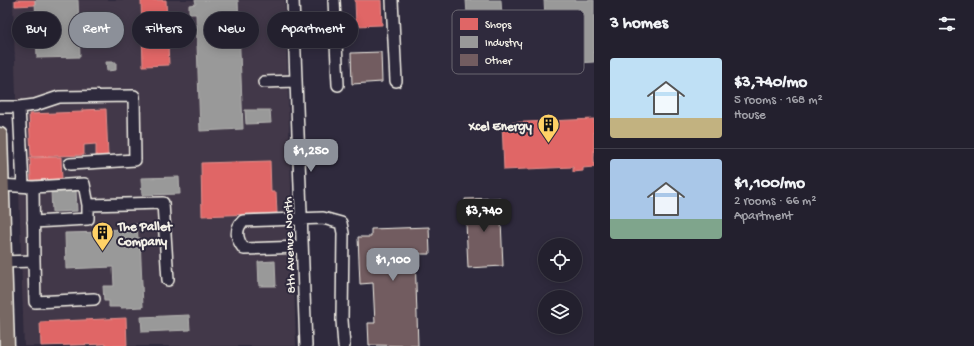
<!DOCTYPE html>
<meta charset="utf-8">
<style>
:root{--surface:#23202e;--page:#2f2d3a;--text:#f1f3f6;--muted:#a3a3aa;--line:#403e4a;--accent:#8c9099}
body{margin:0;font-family:"Gochi Hand",sans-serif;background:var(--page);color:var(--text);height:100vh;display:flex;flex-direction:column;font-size:15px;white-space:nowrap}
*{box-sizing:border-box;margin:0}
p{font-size:13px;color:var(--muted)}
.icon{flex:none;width:22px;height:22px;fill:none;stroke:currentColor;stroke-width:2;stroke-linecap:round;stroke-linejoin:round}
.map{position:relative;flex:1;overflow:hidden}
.details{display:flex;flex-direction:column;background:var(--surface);width:380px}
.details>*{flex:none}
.hud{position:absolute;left:12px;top:12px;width:380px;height:36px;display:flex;gap:8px}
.fabs{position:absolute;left:538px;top:238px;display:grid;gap:8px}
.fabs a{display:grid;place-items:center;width:44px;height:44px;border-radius:50%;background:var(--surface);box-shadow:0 2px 10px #0003,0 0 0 1px var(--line);font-size:20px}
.price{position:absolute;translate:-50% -34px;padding:0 9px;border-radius:8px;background:var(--accent);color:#fff;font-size:13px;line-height:26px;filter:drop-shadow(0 1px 2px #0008)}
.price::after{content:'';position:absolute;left:50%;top:24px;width:12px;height:9px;margin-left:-6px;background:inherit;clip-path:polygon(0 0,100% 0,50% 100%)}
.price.selected{background:#222;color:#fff}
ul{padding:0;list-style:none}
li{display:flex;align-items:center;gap:12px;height:100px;padding:0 16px}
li+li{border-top:1px solid var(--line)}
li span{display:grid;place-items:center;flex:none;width:112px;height:80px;border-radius:4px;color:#555}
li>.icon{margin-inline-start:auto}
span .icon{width:48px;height:48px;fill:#fffc;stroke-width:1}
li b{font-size:17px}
h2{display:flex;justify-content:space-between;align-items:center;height:48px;padding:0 16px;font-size:17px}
.tag{padding:0 14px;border-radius:18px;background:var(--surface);box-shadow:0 2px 10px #0003,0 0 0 1px var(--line);font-size:14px;line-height:36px}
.tag.selected{background:var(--accent);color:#fff}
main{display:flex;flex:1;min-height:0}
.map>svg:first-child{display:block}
.built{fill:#433948}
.shops{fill:#e06666;stroke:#e6908d}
.industry{fill:#999;stroke:#b4b3b1}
.building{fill:#725c60;stroke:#f4f1e8}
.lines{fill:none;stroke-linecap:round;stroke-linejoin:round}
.minor-casing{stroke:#f4f1e8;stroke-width:14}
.major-casing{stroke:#f4f1e8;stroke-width:17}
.minor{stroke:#2f2a3d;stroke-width:11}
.major{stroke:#776864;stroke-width:14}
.labels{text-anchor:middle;stroke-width:4;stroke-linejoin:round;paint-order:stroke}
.poi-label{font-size:13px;font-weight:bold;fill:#f4f1e8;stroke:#2f2a3d;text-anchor:end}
.street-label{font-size:13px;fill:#f4f1e8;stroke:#2f2a3d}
.key{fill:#2f2a3d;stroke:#6a6670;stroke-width:1}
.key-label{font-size:11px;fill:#f4f1e8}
</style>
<main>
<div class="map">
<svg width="594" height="346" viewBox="0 0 594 346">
<rect width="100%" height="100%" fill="#2f2a3d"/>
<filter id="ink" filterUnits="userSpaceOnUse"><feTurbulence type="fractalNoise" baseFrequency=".025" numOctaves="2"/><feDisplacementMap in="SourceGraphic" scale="8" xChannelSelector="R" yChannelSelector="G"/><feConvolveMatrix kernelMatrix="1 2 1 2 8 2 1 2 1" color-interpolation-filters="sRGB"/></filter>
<g filter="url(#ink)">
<path class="built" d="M13,0H285L296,346H24Z"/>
<path class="shops" d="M15,0H35V5L15,6Z
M141,0H166L169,65L143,66Z
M355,0H381L382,25L356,26Z
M106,109L108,156H96V144L84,145V155L31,157L29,114L82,112V110Z
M594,119V167L583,168V171L573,172V167L504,170L502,123Z
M61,157L62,179L31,180L30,158Z
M270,161L271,192H276L277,213L202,216L201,163Z
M126,318L127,346H106V344L41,346L40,322Z"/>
<path class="industry" d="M35,0H78L80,57L37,58Z
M195,0H238L243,129L200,131L196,14H189V5L196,4Z
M466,0H501L505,68L471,70Z
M544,0H594V62L548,65Z
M106,62H116V70L107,71Z
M245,110H270L271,123L246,124Z
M179,177L180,194L142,195L141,178Z
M76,190L77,211L52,212L51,191Z
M137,224L138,238H140L143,307L121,308V307H109V301H104L103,286H114L113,267L66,269L65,233L105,232V230L126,229V225Z
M275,261L276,286H259L258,262Z
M189,315L190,330L142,332L141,317Z"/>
<path class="building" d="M381,52L382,82L352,84L351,53Z
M500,198L503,266L468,268L465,199Z
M429,227L430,254H415L418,346L369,345L368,323H375L373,283L360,284L358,237H371V229Z"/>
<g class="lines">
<defs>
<path id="minor" d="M293,0L306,346
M334,0L338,85
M392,0L396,81
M264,82L296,81
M0,107H19L35,105L59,97L134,96L135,160L70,164
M19,107L23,186
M0,185L33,187L34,261L0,262
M33,187L84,184L88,205
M33,222L88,219V205L163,203L168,280
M302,247L244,249C237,240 234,230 243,221L323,218L341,223L343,233L342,320L344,346
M34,261L35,302L94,299"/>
<path id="major" d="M0,135L7,346"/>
</defs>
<use href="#minor" class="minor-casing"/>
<use href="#major" class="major-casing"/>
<use href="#minor" class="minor"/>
<use href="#major" class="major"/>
</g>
</g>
<defs>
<symbol id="building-pin" viewBox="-11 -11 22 30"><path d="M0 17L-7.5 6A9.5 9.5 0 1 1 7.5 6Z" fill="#ffd166" stroke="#2f2a3d"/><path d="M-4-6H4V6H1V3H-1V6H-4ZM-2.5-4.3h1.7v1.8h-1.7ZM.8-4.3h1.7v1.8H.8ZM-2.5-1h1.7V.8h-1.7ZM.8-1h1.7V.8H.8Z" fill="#111"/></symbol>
</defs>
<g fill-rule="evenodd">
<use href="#building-pin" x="536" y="112" width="25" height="34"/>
<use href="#building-pin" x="90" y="220" width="25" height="34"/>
</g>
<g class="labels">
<g class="poi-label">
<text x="532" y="130">Xcel Energy</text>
<text x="118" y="230" text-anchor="start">The Pallet<tspan x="118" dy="15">Company</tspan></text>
</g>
<g class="street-label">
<text transform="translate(288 245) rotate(-92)" y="5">8th Avenue North</text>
</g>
</g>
<rect x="452" y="10" width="132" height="64" rx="6" class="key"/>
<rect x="460" y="18" width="18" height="12" fill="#e06666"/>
<rect x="460" y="36" width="18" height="12" fill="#999"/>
<rect x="460" y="54" width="18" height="12" fill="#725c60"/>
<g class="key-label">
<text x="485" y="28">Shops</text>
<text x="485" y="46">Industry</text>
<text x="485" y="64">Other</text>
</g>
</svg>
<div class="fabs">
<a><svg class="icon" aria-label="locate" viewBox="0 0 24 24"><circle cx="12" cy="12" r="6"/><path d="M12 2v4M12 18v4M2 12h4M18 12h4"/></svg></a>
<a><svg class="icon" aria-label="layers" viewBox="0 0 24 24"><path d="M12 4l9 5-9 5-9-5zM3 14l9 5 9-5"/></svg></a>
</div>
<b class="price" style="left:311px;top:173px">$1,250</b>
<b class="price selected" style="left:484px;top:233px">$3,740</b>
<b class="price" style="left:393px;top:282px">$1,100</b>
<div class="hud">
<a class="tag">Buy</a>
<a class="tag selected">Rent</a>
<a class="tag">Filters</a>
<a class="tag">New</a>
<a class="tag">Apartment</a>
</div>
</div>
<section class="details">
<h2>3 homes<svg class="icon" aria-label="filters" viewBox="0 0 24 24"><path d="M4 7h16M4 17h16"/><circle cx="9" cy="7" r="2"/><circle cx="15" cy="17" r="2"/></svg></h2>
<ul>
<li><span style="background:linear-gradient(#bfe0f5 75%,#c2b280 0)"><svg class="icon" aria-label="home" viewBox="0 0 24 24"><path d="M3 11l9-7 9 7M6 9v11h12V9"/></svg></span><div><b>$3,740/mo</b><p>5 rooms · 168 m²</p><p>House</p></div></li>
<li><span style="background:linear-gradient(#a9c7e8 75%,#7fa58c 0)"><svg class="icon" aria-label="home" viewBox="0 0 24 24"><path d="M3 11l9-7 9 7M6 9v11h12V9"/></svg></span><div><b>$1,100/mo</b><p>2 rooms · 66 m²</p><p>Apartment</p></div></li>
</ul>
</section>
</main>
